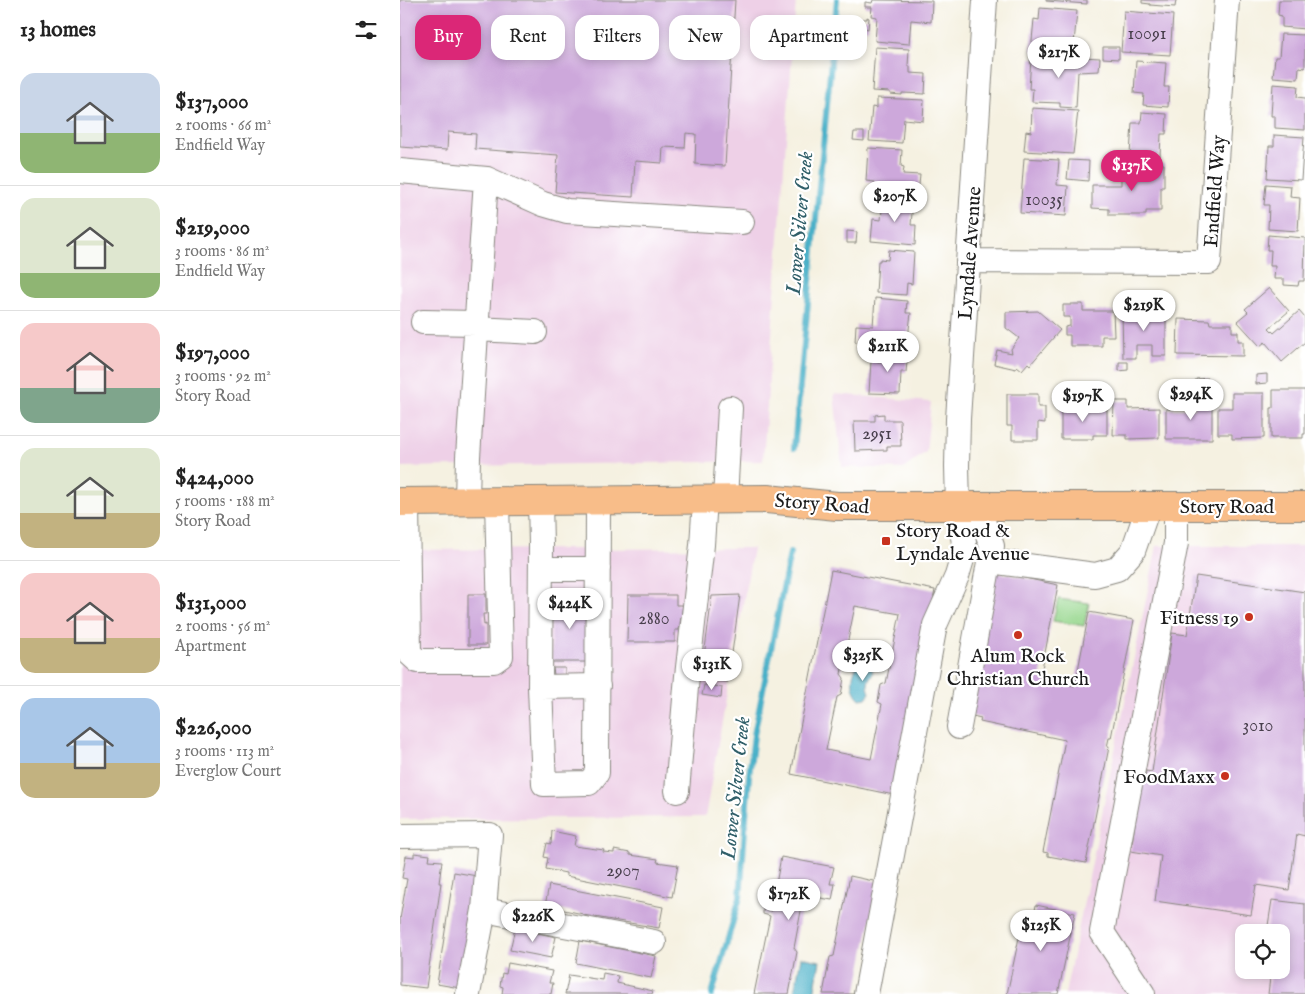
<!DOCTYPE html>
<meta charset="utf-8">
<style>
:root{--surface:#fff;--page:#f2f2f2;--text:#222;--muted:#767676;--line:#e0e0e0;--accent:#db2777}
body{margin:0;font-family:"IM FELL English",serif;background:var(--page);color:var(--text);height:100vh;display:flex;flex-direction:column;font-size:19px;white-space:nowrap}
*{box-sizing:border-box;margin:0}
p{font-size:16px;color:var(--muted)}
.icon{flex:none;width:28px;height:28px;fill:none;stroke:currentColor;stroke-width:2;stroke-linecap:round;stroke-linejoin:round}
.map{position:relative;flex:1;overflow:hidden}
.side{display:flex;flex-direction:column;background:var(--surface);width:400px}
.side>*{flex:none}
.banner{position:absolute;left:15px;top:15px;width:475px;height:45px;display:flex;gap:10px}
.fabs{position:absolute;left:835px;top:924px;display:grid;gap:10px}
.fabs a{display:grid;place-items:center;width:55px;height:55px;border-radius:10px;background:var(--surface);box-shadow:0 2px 8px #0003;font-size:25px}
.price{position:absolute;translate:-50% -42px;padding:0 11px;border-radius:18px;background:#fff;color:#222;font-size:16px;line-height:32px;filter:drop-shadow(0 1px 2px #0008)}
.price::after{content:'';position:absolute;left:50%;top:30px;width:15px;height:11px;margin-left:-8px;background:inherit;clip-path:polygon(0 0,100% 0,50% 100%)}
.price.on{background:var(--accent);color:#fff}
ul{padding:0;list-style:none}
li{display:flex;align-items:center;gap:15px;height:125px;padding:0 20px}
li+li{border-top:1px solid var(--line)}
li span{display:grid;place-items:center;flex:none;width:140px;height:100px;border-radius:15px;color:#555}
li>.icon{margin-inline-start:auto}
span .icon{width:60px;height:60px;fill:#fffc;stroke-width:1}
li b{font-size:21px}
h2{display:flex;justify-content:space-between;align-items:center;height:60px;padding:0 20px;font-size:21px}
.tag{padding:0 18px;border-radius:15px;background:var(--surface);box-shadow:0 2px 8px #0003;font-size:18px;line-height:45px}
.tag.on{background:var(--accent);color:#fff}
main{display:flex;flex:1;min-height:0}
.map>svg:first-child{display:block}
.built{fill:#eed0e7;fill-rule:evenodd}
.green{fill:#97d78e;stroke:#5a7a55}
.water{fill:#48b0c8;stroke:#326672}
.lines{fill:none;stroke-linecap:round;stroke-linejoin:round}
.stream{stroke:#48b0c8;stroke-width:6}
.building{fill:#cda8db;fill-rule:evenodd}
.minor-casing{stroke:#88867e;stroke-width:26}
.major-casing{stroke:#88867e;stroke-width:30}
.minor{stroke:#fff;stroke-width:24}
.major{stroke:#f8bd89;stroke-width:28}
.poi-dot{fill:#c8321e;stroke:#fff;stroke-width:2}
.labels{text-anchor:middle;stroke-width:4.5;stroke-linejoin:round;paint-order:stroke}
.number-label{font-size:18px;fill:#483f4c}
.street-label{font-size:20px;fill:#1c1c1c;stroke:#fff}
.poi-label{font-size:20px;fill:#1c1c1c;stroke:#fff;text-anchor:end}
.water-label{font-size:21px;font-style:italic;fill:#305f69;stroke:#fff}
</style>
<main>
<section class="side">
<h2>13 homes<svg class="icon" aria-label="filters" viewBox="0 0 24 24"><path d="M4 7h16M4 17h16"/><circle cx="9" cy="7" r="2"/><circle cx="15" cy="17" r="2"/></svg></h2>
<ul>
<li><span style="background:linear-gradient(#c9d6e8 60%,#8fb573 0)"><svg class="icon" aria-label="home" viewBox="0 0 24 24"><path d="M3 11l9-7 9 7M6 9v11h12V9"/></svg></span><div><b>$137,000</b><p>2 rooms · 66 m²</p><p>Endfield Way</p></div></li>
<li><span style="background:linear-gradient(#dfe7d0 75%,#8fb573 0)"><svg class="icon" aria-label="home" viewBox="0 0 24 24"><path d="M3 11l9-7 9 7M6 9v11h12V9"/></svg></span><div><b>$219,000</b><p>3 rooms · 86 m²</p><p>Endfield Way</p></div></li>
<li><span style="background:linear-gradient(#f6c9c9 65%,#7fa58c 0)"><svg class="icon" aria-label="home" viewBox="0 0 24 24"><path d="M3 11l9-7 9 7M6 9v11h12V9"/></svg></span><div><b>$197,000</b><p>3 rooms · 92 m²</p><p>Story Road</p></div></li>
<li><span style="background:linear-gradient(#dfe7d0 65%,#c2b280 0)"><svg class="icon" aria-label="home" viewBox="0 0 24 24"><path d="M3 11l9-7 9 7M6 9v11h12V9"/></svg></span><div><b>$424,000</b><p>5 rooms · 188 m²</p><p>Story Road</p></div></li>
<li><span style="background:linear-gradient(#f6c9c9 65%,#c2b280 0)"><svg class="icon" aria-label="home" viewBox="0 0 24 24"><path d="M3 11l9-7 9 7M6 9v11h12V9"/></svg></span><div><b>$131,000</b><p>2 rooms · 56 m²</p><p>Apartment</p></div></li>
<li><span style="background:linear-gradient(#a9c7e8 65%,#c2b280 0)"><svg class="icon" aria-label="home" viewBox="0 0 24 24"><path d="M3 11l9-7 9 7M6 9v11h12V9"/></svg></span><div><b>$226,000</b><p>3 rooms · 113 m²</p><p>Everglow Court</p></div></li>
</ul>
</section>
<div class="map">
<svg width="905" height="994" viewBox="0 0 905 994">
<rect width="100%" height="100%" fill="#fff"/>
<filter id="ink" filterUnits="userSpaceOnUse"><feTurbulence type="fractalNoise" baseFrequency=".02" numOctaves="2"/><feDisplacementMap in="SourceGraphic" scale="10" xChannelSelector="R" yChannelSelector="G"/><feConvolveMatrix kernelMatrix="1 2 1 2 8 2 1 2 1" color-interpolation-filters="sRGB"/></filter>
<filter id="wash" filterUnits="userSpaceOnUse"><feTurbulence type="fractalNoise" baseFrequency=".0096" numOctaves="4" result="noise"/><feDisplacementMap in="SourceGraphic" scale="20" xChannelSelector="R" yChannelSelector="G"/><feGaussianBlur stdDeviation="1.12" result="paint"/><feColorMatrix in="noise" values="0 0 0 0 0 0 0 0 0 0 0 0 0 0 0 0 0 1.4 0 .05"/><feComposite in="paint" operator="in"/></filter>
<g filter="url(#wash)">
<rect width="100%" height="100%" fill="#f5f1e1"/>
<path class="built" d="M0,0H396L363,461L0,467Z
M434,394L531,402L526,452L503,469L442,467Z
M757,546H905V994H665ZM844,932H881V970H844Z
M353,548L305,817L0,819V550Z"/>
<path class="green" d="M658,599L689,603L684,626L653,621Z"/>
<path class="water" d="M462,659L470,660L473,673C467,681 467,685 470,693L466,698L460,699C448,688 452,669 462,659Z
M401,957L420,961L414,994H394Z"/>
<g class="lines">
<path class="stream" d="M394,448L437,0
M312,994L340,897L349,776L354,735L390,553"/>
</g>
<g id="blocks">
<path class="building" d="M0,0H335L325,166L295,164L296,134L286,133L285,148L263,147L262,163L235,161L233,197L155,192L158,155L75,149L76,134L48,132L47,150L0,147Z
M473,0L532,1L531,22L511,20L509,44L475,41L477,17L471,16L472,7H465V2L472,3Z
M646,0H687V4L646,1Z
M742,0H776L775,7L750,5V4L742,3Z
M879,0H905V29L882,27V16L878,15Z
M640,8L677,11L673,54L631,51L634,19L639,20Z
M724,11L773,15L770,55L721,52Z
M467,17L469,18L468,29L461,27L462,19H467Z
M881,34L905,35V68L899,67L898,79L873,77L875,57H879Z
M475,47L509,49L508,66H510V73L526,74L525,94L502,93V95L490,94V92L472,91Z
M703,47H719V59L703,58Z
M664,56L700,58L699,71L678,72L676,108L660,107V103L632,102L633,89H629L631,58L663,60Z
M736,61L766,63L764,87H769L768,107L743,105L744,94L734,93Z
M873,84L898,86L897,97L905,98V130L875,128V116H871Z
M477,98L524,100L523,121L504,119L502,143L469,141L472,107L477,108Z
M632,108L678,111L673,154L624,151L626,131L631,132Z
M742,112L767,114L766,134H761L760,156L730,155L732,123H741Z
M454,132H464V141L453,140Z
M874,135L904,137L901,180L867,178L869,146H874Z
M468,148L502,150L501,166L504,167L503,174L520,175L518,195L493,194V196L474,194L475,182L466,181Z
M624,158L659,160L657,185L668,186L666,216L620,213Z
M669,160L689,161L688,181L667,179Z
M739,164H764V187H761V211H746V215H709V209L692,208V185H721V175H729V172H739Z
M866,184L891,186L890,197L900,198L898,231L868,229L869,205H864Z
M483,199L513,201L511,225H516L515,245L471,241L473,219L481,220Z
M447,231L457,232L456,243H447Z
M868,235L905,238L904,281H899L898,286L884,285V279H874L875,266H870L871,250H867Z
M489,250L514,252L512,284L507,283L506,295L476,293L478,261H480V259L488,260Z
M869,288L889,311L869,328L874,333L899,311L905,318V342L882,362L865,342L860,346L837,321L848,312L845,309Z
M475,298L507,301L506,313H511L507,346L455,342L456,325L473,326Z
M671,304H683V311H713L714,336H702V346H670V335H665V327L670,326V317H663V305H671Z
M766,310V356H752V345H736V358H723L722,311Z
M638,311L660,330L630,365L628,363L622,370L617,366L616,369L594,364L597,350L612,353L611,349L619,338L606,328V312Z
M778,319L809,320L810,324H832V332H838V341H843V356L777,355Z
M482,350L508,352L506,372H501L500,394L469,393L471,361L481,362Z
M719,362H728V370L719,371Z
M867,374V383L856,384V375Z
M808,378V388H796V379Z
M873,390H905V434H903V438H871V408H873Z
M832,393H864V438L832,439V434H818V408H832Z
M607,394H638V407H645V423L638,422V440H612V426H607Z
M812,395V439H766V409H795L794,396Z
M714,401H728V409L759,408V438L727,439V435H713Z
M661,409H707V435H693V439H661Z
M484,414V420H500L501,446H487V450L455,451L454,421H475V415Z
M431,570L535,590L494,795L391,774ZM455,606L500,614L486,683L481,685L478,702L482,704L471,759L426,750L437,697L441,695L444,678L441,674Z
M596,572L658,585L640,679L675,686L689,612L734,620L711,738H709L707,747H709L686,863L648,856V853L643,852L665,740L580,722L581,718L568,715Z
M796,576L905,592V836L897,834L889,890L856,885L851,915L755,901L761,856L731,851L741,782L751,784V781L744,780L746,771L752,772L772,633L787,635Z
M68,594H86V614H83L84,625L86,624V645H68Z
M169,594L179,600H188V662H152L151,600H160Z
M228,595H276V605H283L279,630H275V642H227Z
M340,595L328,682L301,679L312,596Z
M153,668H165V675H154Z
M304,685L322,687L321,698L302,695Z
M152,831L176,836L174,846L204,850L203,852L214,853V850L230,853V855L258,859L257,862L278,865L272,897L166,876V873L146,869L148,858L144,857L147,843L151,844Z
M14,853L30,855L29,860L42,861L39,883H41L26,988L0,985V919L7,879L2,878L6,856L14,857Z
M381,857L434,867L430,884H435L432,900L404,895L394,948L397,952L389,994H354L370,916L363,914V909L371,911Z
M54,872L77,876L60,988L37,984Z
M450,876L478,882L456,994H423L430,957L434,956Z
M149,885L263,907L259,928L183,915V914L145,906Z
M872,900L905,904V994H868L871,970H881V932H867Z
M636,905L675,913L658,994H607L624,914L634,916Z
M115,928L156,937L151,958L110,950Z
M180,941L256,956L251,978L176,963Z
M108,963L152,971L149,983H153L151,994H102L103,987L100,986L102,973L106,974Z
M203,973L218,976L217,983L253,991L252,994H165L169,975L202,980Z"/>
</g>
</g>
<g filter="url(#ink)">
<use href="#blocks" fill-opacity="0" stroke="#88867e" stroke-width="1"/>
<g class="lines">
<defs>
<path id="minor" d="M0,171L87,179L143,204L167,211L342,222
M568,261L809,262L827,0
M23,322L76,323
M76,329L135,332
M325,499L330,408
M140,501L141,545L140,687L144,784L189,783L197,773L198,501
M7,502L9,653L18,661H94L101,656L97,502
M67,502L68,457L86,179
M558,507L584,524L592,546L559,727
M590,561L695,575L717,569L733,551L749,505
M141,569H198
M140,687L198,686
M277,791L287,676L302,545L305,499
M0,836L90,835L84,910L68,994
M84,910L254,942
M466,994L535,625L557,576L565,549L558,507L557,466L558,419L585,0
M743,994L702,932L776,543V505"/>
<path id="major" d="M0,502L367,499L437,506H905"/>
</defs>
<use href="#minor" class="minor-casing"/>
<use href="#major" class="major-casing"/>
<use href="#minor" class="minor"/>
<use href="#major" class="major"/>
</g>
</g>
<g class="poi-dot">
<rect x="481" y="536" width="10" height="10" rx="2.5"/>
<circle cx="849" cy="617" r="5"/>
<circle cx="618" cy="635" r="5"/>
<circle cx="825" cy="776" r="5"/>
</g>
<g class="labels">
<g class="number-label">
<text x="747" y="39">10091</text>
<text x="644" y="205">10035</text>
<text x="477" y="439">2951</text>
<text x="254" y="624">2880</text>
<text x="858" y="731">3010</text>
<text x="223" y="876">2907</text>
</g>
<g class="street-label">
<text transform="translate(814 191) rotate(-86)" y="7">Endfield Way</text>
<text transform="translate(569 253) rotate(-86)" y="7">Lyndale Avenue</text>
<text transform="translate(422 503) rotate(4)" y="7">Story Road</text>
<text x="827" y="513">Story Road</text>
</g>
<g class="poi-label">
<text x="496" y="537" text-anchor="start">Story Road &amp;<tspan x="496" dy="23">Lyndale Avenue</tspan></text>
<text x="839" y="624">Fitness 19</text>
<text x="618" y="662" text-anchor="middle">Alum Rock<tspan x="618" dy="23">Christian Church</tspan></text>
<text x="815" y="783">FoodMaxx</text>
</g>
<g class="water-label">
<text transform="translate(399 223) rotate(-85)" y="7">Lower Silver Creek</text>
<text transform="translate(335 788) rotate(-84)" y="7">Lower Silver Creek</text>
</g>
</g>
</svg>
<div class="fabs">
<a><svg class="icon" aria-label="locate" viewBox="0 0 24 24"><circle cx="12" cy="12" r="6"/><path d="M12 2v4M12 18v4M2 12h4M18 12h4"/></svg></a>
</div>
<b class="price" style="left:659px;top:79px">$217K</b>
<b class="price on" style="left:732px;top:192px">$137K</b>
<b class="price" style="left:495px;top:223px">$207K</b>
<b class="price" style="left:744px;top:332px">$219K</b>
<b class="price" style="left:488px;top:373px">$211K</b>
<b class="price" style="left:791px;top:421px">$294K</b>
<b class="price" style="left:683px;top:423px">$197K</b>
<b class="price" style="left:170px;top:630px">$424K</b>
<b class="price" style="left:463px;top:682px">$325K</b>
<b class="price" style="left:312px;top:691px">$131K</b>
<b class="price" style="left:389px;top:921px">$172K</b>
<b class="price" style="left:133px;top:943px">$226K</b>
<b class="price" style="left:641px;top:952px">$125K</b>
<div class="banner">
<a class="tag on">Buy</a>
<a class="tag">Rent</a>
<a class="tag">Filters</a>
<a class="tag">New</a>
<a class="tag">Apartment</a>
</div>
</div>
</main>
